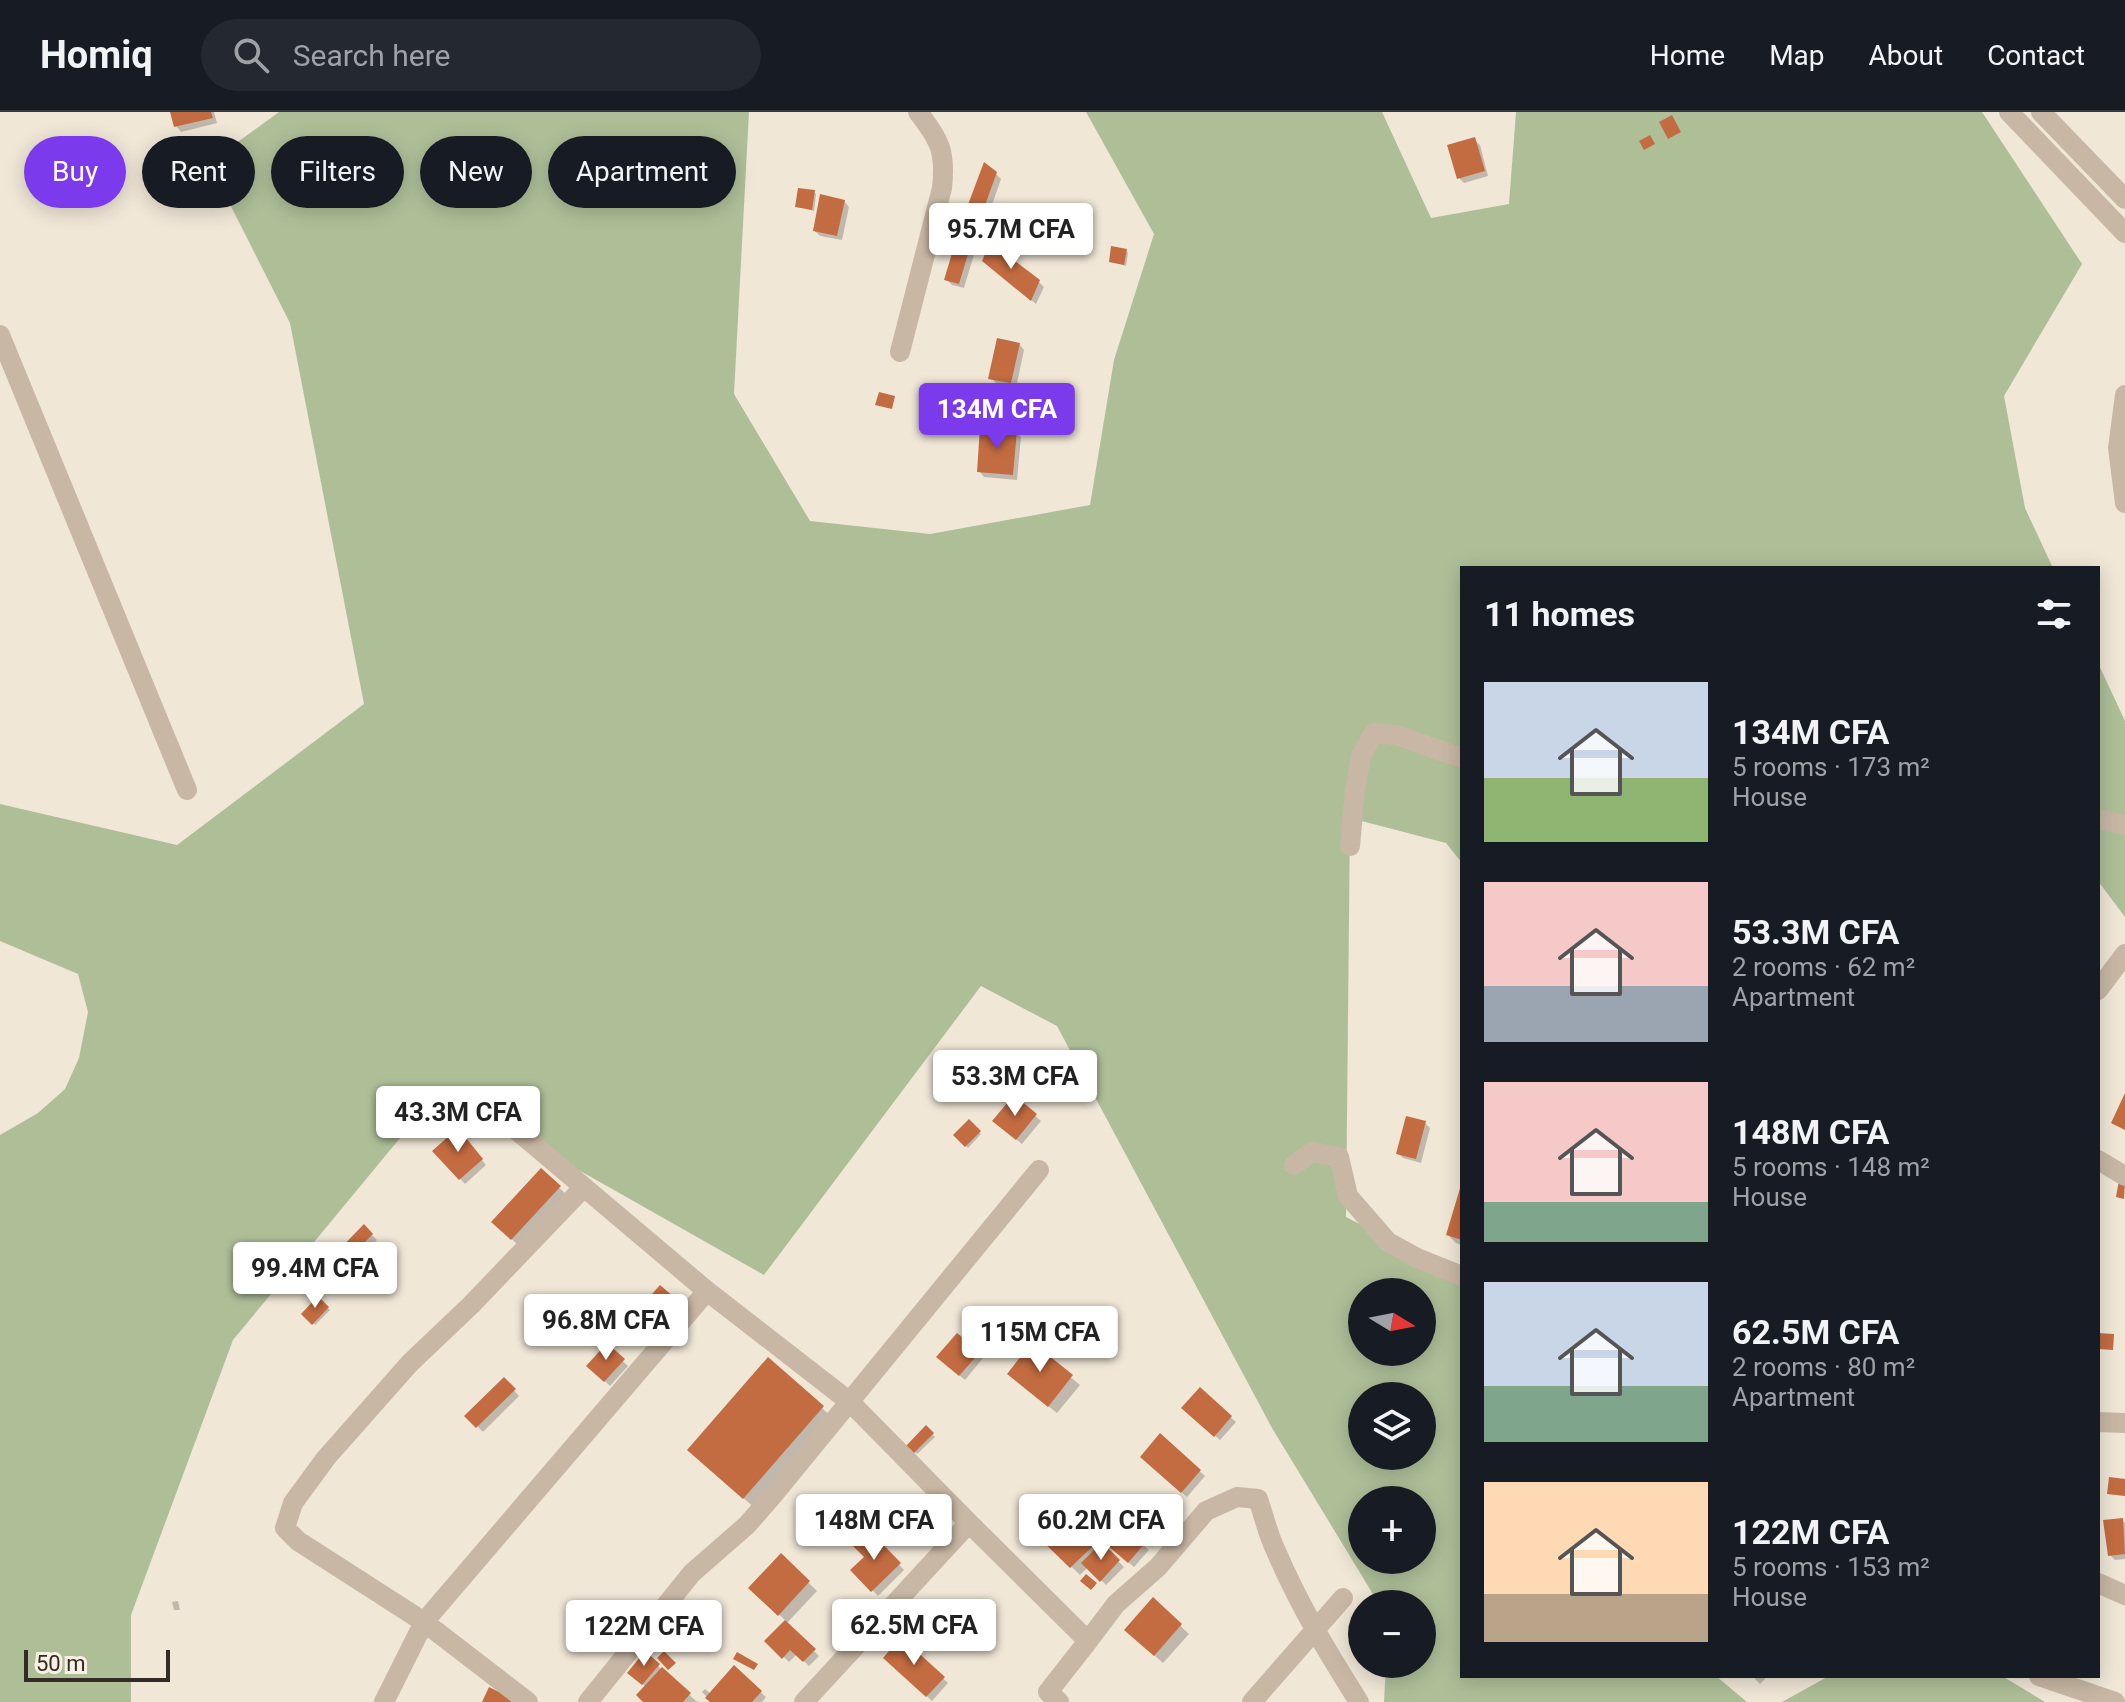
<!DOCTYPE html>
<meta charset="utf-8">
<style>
:root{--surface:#171b24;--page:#242831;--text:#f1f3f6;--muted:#9ea1a6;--line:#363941;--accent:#7c3aed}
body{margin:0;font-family:Roboto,sans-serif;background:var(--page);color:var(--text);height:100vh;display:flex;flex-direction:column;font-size:30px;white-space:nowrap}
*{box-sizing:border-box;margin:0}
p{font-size:26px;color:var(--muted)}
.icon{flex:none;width:44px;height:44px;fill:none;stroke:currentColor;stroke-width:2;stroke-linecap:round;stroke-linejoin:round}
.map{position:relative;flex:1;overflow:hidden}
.panel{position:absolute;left:1460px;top:454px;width:640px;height:1112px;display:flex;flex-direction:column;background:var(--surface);border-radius:0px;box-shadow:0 4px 20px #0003}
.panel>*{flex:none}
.banner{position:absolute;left:24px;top:24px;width:760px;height:72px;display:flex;gap:16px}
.needle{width:52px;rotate:100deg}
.buttons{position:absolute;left:1348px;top:1166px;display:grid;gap:16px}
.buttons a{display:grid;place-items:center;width:88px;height:88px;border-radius:50%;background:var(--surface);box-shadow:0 4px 20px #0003;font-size:40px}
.scale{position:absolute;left:24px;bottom:20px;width:146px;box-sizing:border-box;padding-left:8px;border:4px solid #332b25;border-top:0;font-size:22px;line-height:28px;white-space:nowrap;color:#332b25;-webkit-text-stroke:6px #f8f0e3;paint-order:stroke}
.price{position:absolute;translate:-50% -68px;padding:0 18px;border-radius:8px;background:#fff;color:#222;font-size:26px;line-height:52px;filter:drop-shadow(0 2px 4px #0008)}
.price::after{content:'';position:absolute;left:50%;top:48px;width:24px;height:18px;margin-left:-12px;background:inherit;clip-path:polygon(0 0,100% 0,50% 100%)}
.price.current{background:var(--accent);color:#fff}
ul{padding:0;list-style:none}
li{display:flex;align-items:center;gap:24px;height:200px;padding:0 24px}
li span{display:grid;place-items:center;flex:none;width:224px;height:160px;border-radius:0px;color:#555}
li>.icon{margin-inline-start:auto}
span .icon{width:96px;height:96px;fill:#fffc;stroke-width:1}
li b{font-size:34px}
h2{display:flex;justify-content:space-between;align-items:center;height:96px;padding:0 24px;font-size:34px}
.chip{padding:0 28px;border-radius:36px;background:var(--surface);box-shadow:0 4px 20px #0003;font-size:28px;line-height:72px}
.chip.current{background:var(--accent);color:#fff}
header{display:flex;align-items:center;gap:48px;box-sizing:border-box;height:112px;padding:0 40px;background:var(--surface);border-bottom:2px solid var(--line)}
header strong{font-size:38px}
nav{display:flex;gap:44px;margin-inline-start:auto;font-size:28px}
.search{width:560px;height:72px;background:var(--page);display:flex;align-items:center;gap:20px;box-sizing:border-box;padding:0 28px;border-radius:44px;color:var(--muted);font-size:30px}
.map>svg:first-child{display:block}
.green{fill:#aebf98;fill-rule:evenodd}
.shadow{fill:#0003}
.building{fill:#c46c41}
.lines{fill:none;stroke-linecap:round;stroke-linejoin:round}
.minor{stroke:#c8b7a4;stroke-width:20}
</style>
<header>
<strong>Homiq</strong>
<div class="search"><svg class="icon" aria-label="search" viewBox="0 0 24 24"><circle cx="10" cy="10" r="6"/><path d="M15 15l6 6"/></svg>Search here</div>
<nav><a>Home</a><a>Map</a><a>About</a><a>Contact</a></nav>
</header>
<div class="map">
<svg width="2125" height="1590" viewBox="0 0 2125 1590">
<rect width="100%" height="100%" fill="#f0e7d7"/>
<path class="green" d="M279,0H749L734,282L810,409L930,422L1090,393L1114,248L1154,122L1086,0H1382L1431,106L1509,92L1516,0H1982L2082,152L2004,284L2025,396L2053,456H1462V751L1446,731L1350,706L1346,1105L1462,1165V1564H1716L1747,1590H1384L1386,1552H1422V1492H1379L1272,1316L1057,914L981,874L764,1163L439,979L233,1228L131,1503V1590H0V1023L38,1001L65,977L79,946L88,900L78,862L0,829V692L177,733L364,592L290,211L209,51ZM1362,1180H1422V1240H1362ZM1362,1284H1422V1344H1362ZM1362,1388H1422V1448H1362Z
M2098,551L2125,609V805L2098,769Z
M1829,1564H2002L2045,1590H1782Z"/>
<path class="shadow" d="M172,0H214L217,11L181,20L176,14Z
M1474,28L1480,33L1488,64L1464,71L1459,66Z
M996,62L1001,67L986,110L968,98Z
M814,80L816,82L814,99L797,94Z
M844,89L849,95L842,128L820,124L815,119Z
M976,114L981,119L964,176L952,173L947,168Z
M1126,139L1128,141L1126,154L1111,149Z
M990,154L1039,170L1044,175L1036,192Z
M1019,232L1024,238L1016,276L996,271L991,266Z
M1016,320L1021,325L1017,368L984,365L979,359Z
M1014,985L1041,1009L1022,1032L1000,1014Z
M969,1010L981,1022L968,1036L956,1023Z
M1425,1011L1430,1016L1421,1051L1403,1046L1398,1041Z
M463,1024L486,1053L465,1072L435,1039Z
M541,1059L568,1084L520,1135L494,1110Z
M1462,1077V1133L1456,1131L1448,1123Z
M364,1115L377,1128L348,1157L335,1144Z
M318,1187L330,1198L315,1213L304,1202Z
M1032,1233L1080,1273L1057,1301L1018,1270Z
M607,1234L628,1254L610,1274L589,1254Z
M978,1241L983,1246L965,1268L944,1250Z
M504,1268L519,1284L483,1320L467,1304Z
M1200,1277L1236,1310L1220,1328L1184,1296Z
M822,1296L834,1307L756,1397L701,1349Z
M926,1316L935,1325L917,1342L908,1334Z
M1160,1324L1205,1364L1187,1385L1147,1350Z
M1058,1398L1097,1437L1102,1433L1124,1455L1106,1473L1088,1455L1080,1463L1036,1420Z
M2122,1408L2125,1411V1447L2115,1448L2110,1443Z
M1117,1410L1149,1438L1134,1455L1108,1432Z
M870,1422L904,1458L878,1484L853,1458L866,1445Z
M781,1444L817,1479L786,1512L819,1544L809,1554L797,1542L789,1550L767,1529L786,1509L751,1476Z
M1153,1488L1189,1522L1163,1551L1135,1526Z
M178,1489L180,1498H174L172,1490Z
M901,1528L948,1571L932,1589L886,1546Z
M645,1542L696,1589L699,1590H645L646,1575L635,1566Z
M734,1556L766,1585L762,1590H712L702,1580L705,1577L711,1582Z
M1752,1564H1768L1760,1572Z"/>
<path class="building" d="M170,0H211L213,6L174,15Z
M1672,3L1681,20L1668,27L1659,10Z
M1650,23L1655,32L1644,38L1639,29Z
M1475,25L1485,59L1457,67L1447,33Z
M984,50L997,60L980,107L966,98Z
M798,76L815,78L812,98L795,95Z
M820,82L845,88L837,124L813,119Z
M962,108L977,112L959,172L944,168Z
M990,130L1040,168L1031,189L982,149Z
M1111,134L1127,137L1124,153L1109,150Z
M997,226L1020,231L1011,271L988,267Z
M879,280L895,284L892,297L875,293Z
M980,315L1017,318L1013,363L977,360Z
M2125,981V1018L2111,1011Z
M1014,983L1037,1002L1016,1028L992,1009Z
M1406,1004L1426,1009L1416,1047L1396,1042Z
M969,1007L981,1019L965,1035L953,1023Z
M458,1016L483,1047L459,1068L432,1039Z
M541,1056L561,1074L511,1128L491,1110Z
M2119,1068L2125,1070L2124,1087L2116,1085Z
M1461,1073H1462V1128L1446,1123Z
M364,1112L373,1122L342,1153L333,1144Z
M660,1173L682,1192L667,1209L645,1190Z
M318,1184L329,1195L312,1213L301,1202Z
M646,1197L667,1216L659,1226L637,1207Z
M957,1221L980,1240L959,1264L936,1245Z
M2098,1221L2114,1222L2113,1238L2098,1237Z
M1032,1230L1073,1263L1048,1295L1007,1262Z
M607,1231L625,1247L604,1270L586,1254Z
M768,1245L824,1294L743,1387L687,1338Z
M504,1265L516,1277L476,1316L464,1304Z
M1200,1275L1232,1304L1214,1325L1181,1296Z
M926,1313L934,1321L913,1342L906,1334Z
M1160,1321L1201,1358L1181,1381L1140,1345Z
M2109,1365L2125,1367V1384L2107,1382Z
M1058,1395L1095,1432L1070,1456L1033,1420Z
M2123,1406L2125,1442L2108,1444L2103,1408Z
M1117,1407L1145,1431L1128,1451L1100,1427Z
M870,1419L901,1451L871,1480L850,1458L864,1445L853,1434Z
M1102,1430L1120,1448L1100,1470L1081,1451Z
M781,1441L810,1469L778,1504L748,1476Z
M1086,1462L1097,1471L1091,1478L1080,1469Z
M1153,1485L1182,1512L1154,1544L1124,1518Z
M785,1508L816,1537L803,1550L790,1538L782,1547L764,1529Z
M901,1525L945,1565L926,1585L883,1546Z
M645,1539L660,1552L642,1573L627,1561Z
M664,1539L676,1551L668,1558L657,1546Z
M737,1540L758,1552L754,1558L733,1547Z
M734,1553L762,1579L752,1590H710L705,1586Z
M662,1555L691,1581L683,1590H643L636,1583Z
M489,1575L520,1590H482Z"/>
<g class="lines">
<path class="minor" d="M2009,0L2125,121
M2041,0L2125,87
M0,223L187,678
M900,240L942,76C946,40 940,28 918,0
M2125,283L2118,336L2125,391
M2098,707L2125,713
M1350,734L1355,678L1361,644L1374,621L1396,623L1462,646
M2098,878L2125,842
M489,995L707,1179L850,1290L969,1411L1088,1529L1048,1580L1059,1590
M2098,1048L2125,1064
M1294,1053L1312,1040L1339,1045L1348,1084L1388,1130L1417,1146L1462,1164
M2098,1310L2125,1311
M2098,1471L2125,1483
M1088,1529L1116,1492L1158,1455L1206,1399L1237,1385L1258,1387C1264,1404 1268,1423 1276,1439C1299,1493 1328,1541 1359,1590
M2039,1564L2115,1590
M384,1590L424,1510L707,1179
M528,1590L424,1510L298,1429L285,1416L293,1391L326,1346L410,1251L471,1193L584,1075
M588,1590L692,1461L747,1413L774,1382L1039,1058
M804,1590L969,1411
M1252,1590L1343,1486"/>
</g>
</svg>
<div class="buttons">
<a><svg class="needle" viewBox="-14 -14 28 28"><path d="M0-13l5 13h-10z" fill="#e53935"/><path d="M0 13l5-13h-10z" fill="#9ea1a6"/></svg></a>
<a><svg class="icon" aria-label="layers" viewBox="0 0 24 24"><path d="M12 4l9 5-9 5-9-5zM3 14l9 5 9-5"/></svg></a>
<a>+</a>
<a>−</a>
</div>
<div class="scale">50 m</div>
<b class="price" style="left:1011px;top:159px">95.7M CFA</b>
<b class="price current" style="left:997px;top:339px">134M CFA</b>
<b class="price" style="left:1015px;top:1006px">53.3M CFA</b>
<b class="price" style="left:458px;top:1042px">43.3M CFA</b>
<b class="price" style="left:315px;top:1198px">99.4M CFA</b>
<b class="price" style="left:606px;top:1250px">96.8M CFA</b>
<b class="price" style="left:1040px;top:1262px">115M CFA</b>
<b class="price" style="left:874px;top:1450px">148M CFA</b>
<b class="price" style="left:1101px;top:1450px">60.2M CFA</b>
<b class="price" style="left:914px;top:1555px">62.5M CFA</b>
<b class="price" style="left:644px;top:1556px">122M CFA</b>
<div class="banner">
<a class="chip current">Buy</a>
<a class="chip">Rent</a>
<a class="chip">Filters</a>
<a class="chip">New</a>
<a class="chip">Apartment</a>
</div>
<section class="panel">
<h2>11 homes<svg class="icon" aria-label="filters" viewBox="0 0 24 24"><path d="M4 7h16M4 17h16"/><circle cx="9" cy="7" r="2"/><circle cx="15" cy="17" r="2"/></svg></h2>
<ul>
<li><span style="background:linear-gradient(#c9d6e8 60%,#8fb573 0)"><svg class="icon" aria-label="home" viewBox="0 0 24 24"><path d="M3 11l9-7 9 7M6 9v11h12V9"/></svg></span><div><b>134M CFA</b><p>5 rooms · 173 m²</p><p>House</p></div></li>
<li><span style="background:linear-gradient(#f6c9c9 65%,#9aa5b1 0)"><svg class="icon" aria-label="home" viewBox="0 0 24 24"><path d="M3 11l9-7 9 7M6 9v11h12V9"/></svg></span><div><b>53.3M CFA</b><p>2 rooms · 62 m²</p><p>Apartment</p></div></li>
<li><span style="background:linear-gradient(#f6c9c9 75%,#7fa58c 0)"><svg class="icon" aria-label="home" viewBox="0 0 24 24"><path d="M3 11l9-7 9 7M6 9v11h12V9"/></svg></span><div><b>148M CFA</b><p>5 rooms · 148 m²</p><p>House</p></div></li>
<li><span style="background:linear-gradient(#c9d6e8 65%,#7fa58c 0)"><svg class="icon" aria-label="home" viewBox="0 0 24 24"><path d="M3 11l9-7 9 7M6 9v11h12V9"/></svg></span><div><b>62.5M CFA</b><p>2 rooms · 80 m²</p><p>Apartment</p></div></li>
<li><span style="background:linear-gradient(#ffd9b3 70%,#b9a48a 0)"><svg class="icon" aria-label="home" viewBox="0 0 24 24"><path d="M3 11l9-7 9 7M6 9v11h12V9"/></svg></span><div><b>122M CFA</b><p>5 rooms · 153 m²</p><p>House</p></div></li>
</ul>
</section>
</div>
